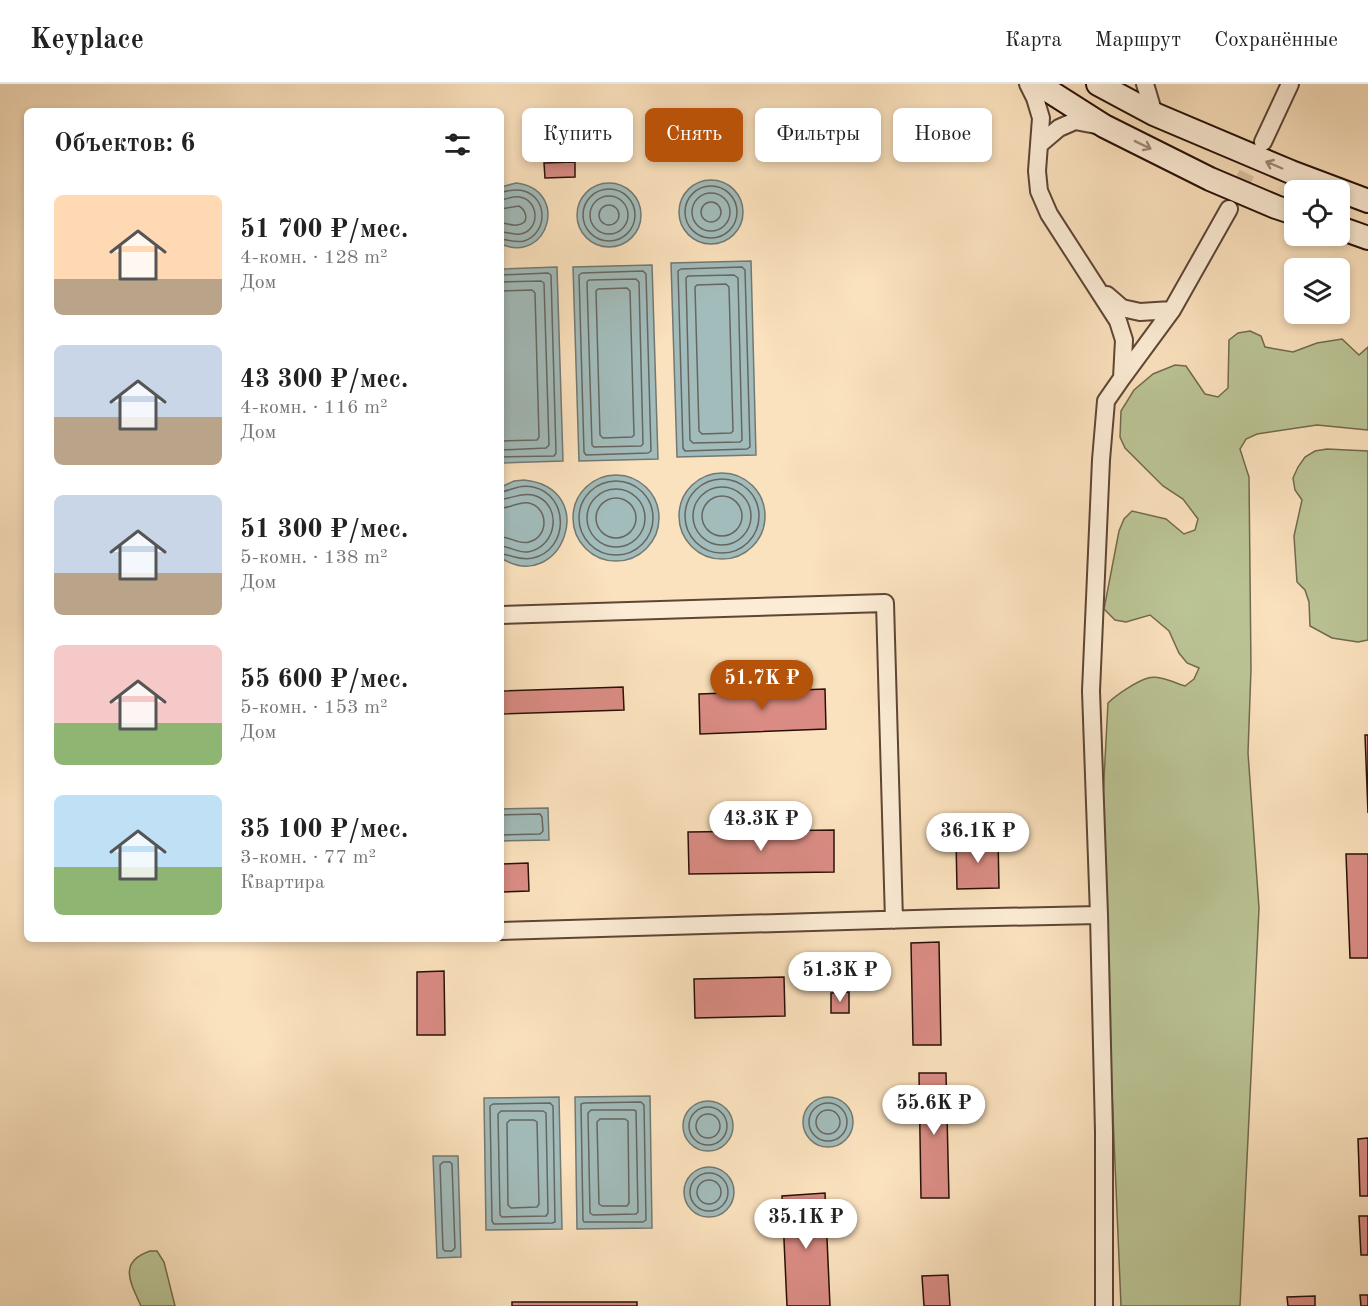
<!DOCTYPE html>
<html lang="ru">
<meta charset="utf-8">
<style>
:root{--surface:#fff;--page:#f2f2f2;--text:#222;--muted:#767676;--line:#e0e0e0;--accent:#b45309}
body{margin:0;font-family:"Old Standard TT",serif;background:var(--page);color:var(--text);height:100vh;display:flex;flex-direction:column;font-size:22px;white-space:nowrap}
*{box-sizing:border-box;margin:0}
p{font-size:20px;color:var(--muted)}
.icon{flex:none;width:33px;height:33px;fill:none;stroke:currentColor;stroke-width:2;stroke-linecap:round;stroke-linejoin:round}
.map{position:relative;flex:1;overflow:hidden}
.drawer{position:absolute;left:24px;top:24px;width:480px;height:834px;display:flex;flex-direction:column;background:var(--surface);border-radius:9px;box-shadow:0 3px 9px #0003}
.drawer>*{flex:none}
.hud{position:absolute;left:522px;top:24px;width:570px;height:54px;display:flex;gap:12px}
.buttons{position:absolute;left:1284px;top:96px;display:grid;gap:12px}
.buttons a{display:grid;place-items:center;width:66px;height:66px;border-radius:9px;background:var(--surface);box-shadow:0 3px 9px #0003;font-size:30px}
.price{position:absolute;translate:-50% -51px;padding:0 14px;border-radius:21px;background:#fff;color:#222;font-size:20px;line-height:39px;filter:drop-shadow(0 2px 3px #0008)}
.price::after{content:'';position:absolute;left:50%;top:36px;width:18px;height:14px;margin-left:-9px;background:inherit;clip-path:polygon(0 0,100% 0,50% 100%)}
.price.on{background:var(--accent);color:#fff}
ul{padding:0;list-style:none}
li{display:flex;align-items:center;gap:18px;height:150px;padding:0 30px}
li span{display:grid;place-items:center;flex:none;width:168px;height:120px;border-radius:9px;color:#555}
li>.icon{margin-inline-start:auto}
span .icon{width:72px;height:72px;fill:#fffc;stroke-width:1}
li b{font-size:26px}
h2{display:flex;justify-content:space-between;align-items:center;height:72px;padding:0 30px;font-size:26px}
.tag{padding:0 21px;border-radius:9px;background:var(--surface);box-shadow:0 3px 9px #0003;font-size:21px;line-height:54px}
.tag.on{background:var(--accent);color:#fff}
header{display:flex;align-items:center;gap:36px;box-sizing:border-box;height:84px;padding:0 30px;background:var(--surface);border-bottom:2px solid var(--line)}
header strong{font-size:28px}
nav{display:flex;gap:33px;margin-inline-start:auto;font-size:21px}
.map>svg:first-child{display:block}
.green{fill:#bbc495;stroke:#726a4e;stroke-width:1.5}
.water{fill:#a2bcbb;stroke:#727873;stroke-width:1.5}
.lines{fill:none;stroke-linecap:round;stroke-linejoin:round}
.shore{stroke:#666661;stroke-width:1.5}
.building{fill:#da8c84;stroke:#291107;stroke-width:1.5}
.street-tunnel{stroke:#dcc3a3;stroke-width:16;stroke-dasharray:16 8;stroke-linecap:butt}
.street-casing{stroke:#5e4535;stroke-width:20}
.secondary-casing{stroke:#291107;stroke-width:26}
.street{stroke:#fcecd5;stroke-width:16}
.secondary{stroke:#fcecd5;stroke-width:22}
.oneway{stroke:#9d8978}
</style>
<header>
<strong>Keyplace</strong>
<nav><a>Карта</a><a>Маршрут</a><a>Сохранённые</a></nav>
</header>
<div class="map">
<svg width="1368" height="1222" viewBox="0 0 1368 1222">
<rect width="100%" height="100%" fill="#fbe2be"/>
<filter id="stains"><feTurbulence type="fractalNoise" baseFrequency=".00333" numOctaves="4"/><feColorMatrix values="0 0 0 0 .2 0 0 0 0 .09 0 0 0 0 .02 0 0 0 .5 -.17"/></filter>
<radialGradient id="worn" r=".72"><stop offset=".6" stop-color="#630" stop-opacity="0"/><stop offset="1" stop-color="#630" stop-opacity=".3"/></radialGradient>
<path class="green" d="M1250,247L1261,252L1265,263L1293,268L1317,259L1342,255L1359,271L1368,263V346L1317,341L1257,350L1246,355L1240,365L1249,393L1251,585L1248,669L1259,824L1240,1222H1121L1103,795V714L1108,619C1116,611 1137,597 1148,594C1160,591 1175,599 1185,602L1194,595L1199,584L1187,579L1179,569L1169,547L1150,531L1126,538L1115,536L1104,525L1119,447L1124,435L1132,427L1166,435L1184,450L1195,446L1198,435L1183,415L1163,402L1125,364L1120,353L1121,327L1134,306L1153,290L1175,281L1186,282L1205,310L1218,313L1228,304L1229,256L1238,249Z
M1327,365L1368,367V556L1358,558L1332,554L1310,542L1309,518L1305,506L1297,498L1294,452L1302,416L1295,406L1293,394L1298,383L1305,373L1315,367Z
M150,1167H157L164,1178L175,1222H141C130,1198 118,1178 150,1167Z"/>
<path class="water" d="M679 128a32 32 0 1 1 64 0a32 32 0 1 1-64 0Z
M577 131a32 32 0 1 1 64 0a32 32 0 1 1-64 0Z
M516,99C570,105 549,181 501,160V103Z
M751,177L756,371L677,373L671,179Z
M652,181L658,375L579,377L573,183Z
M557,183L563,377L501,379V185Z
M679 432a43 43 0 1 1 86 0a43 43 0 1 1-86 0Z
M573 434a43 43 0 1 1 86 0a43 43 0 1 1-86 0Z
M524,396C602,404 561,512 501,474V403L514,397Z
M548,724L549,756L501,757V725Z
M650,1012L652,1144L577,1145L575,1013Z
M803 1038a25 25 0 1 1 50 0a25 25 0 1 1-50 0Z
M559,1013L562,1145L486,1146L484,1014Z
M683 1042a25 25 0 1 1 50 0a25 25 0 1 1-50 0Z
M433,1072H458L461,1173L437,1174Z
M684 1108a25 25 0 1 1 50 0a25 25 0 1 1-50 0Z"/>
<g class="lines">
<path class="shore" d="M685 128a26 26 0 1 1 52 0a26 26 0 1 1-52 0Z
M583 131a26 26 0 1 1 52 0a26 26 0 1 1-52 0Z
M501,108C509,107 516,104 524,107C548,114 548,149 524,157C516,159 509,156 501,155
M692 128a19 19 0 1 1 38 0a19 19 0 1 1-38 0Z
M590 131a19 19 0 1 1 38 0a19 19 0 1 1-38 0Z
M501,116C507,115 513,112 520,113C540,117 540,147 520,150C513,151 507,148 501,148
M701 128a10 10 0 1 1 20 0a10 10 0 1 1-20 0Z
M599 131a10 10 0 1 1 20 0a10 10 0 1 1-20 0Z
M501,125L519,122C527,127 530,140 517,141C512,142 506,139 501,139
M742,183L745,186L750,363L747,365L685,367L683,364L678,187L681,185Z
M643,187L646,190L651,367L648,369L586,371L584,368L579,191L582,189Z
M501,191L548,189L551,191L556,369L554,372L501,373
M734,191L738,194L742,356L740,358L693,359L690,356L686,194L688,192Z
M636,195L639,198L643,360L641,362L594,363L592,361L587,198L589,196Z
M501,198L541,197L544,199L549,361L546,364L501,366
M726,200L729,203L733,347L731,349L702,350L699,347L695,203L697,201Z
M627,204L630,207L634,351L632,353L603,354L600,351L596,207L598,205Z
M501,207L532,206L535,209L539,353L537,356L501,357
M685 432a37 37 0 1 1 74 0a37 37 0 1 1-74 0Z
M579 434a37 37 0 1 1 74 0a37 37 0 1 1-74 0Z
M693 432a29 29 0 1 1 58 0a29 29 0 1 1-58 0Z
M587 434a29 29 0 1 1 58 0a29 29 0 1 1-58 0Z
M501,408C512,406 521,400 533,403C570,411 569,466 533,474C519,477 513,471 501,470
M702 432a20 20 0 1 1 40 0a20 20 0 1 1-40 0Z
M596 434a20 20 0 1 1 40 0a20 20 0 1 1-40 0Z
M501,415C512,415 521,408 533,411C563,419 558,463 528,468C518,469 511,463 501,462
M501,424C511,424 519,417 529,419C549,424 549,453 529,458C519,461 511,453 501,453
M501,731L540,730L542,733L543,747L540,750L501,751
M641,1018L644,1021L646,1136L643,1138H584L583,1136L581,1020L584,1019Z
M809 1038a19 19 0 1 1 38 0a19 19 0 1 1-38 0Z
M550,1019L553,1022L555,1138L552,1139L494,1140L492,1137L490,1022L493,1020Z
M689 1042a19 19 0 1 1 38 0a19 19 0 1 1-38 0Z
M591,1026H634L636,1027L638,1128L636,1130L593,1131L590,1129L588,1029Z
M816 1038a12 12 0 1 1 24 0a12 12 0 1 1-24 0Z
M501,1027H543L546,1029L548,1129L546,1132L502,1133L500,1131L498,1030Z
M696 1042a12 12 0 1 1 24 0a12 12 0 1 1-24 0Z
M600,1035H625L628,1037L629,1119L627,1122H602L599,1120L597,1038Z
M510,1036H534L537,1038L539,1120L537,1123L511,1124L508,1121L507,1039Z
M443,1078H450L452,1080L455,1164L452,1167H445L443,1165L440,1081Z
M690 1108a19 19 0 1 1 38 0a19 19 0 1 1-38 0Z
M697 1108a12 12 0 1 1 24 0a12 12 0 1 1-24 0Z"/>
</g>
<path class="building" d="M575,78V93L545,94L544,79Z
M623,603L624,626L501,630V607Z
M825,605L826,645L700,650L699,610Z
M1365,651H1368V729Z
M834,746V788L689,790L688,748Z
M998,754L999,804L957,805L956,755Z
M1346,770H1368V874H1350Z
M528,779L529,807L501,808V780Z
M939,858L941,961H913L911,859Z
M444,887L445,951H417V888Z
M784,893L785,932L695,934L694,895Z
M849,908V929H831V909Z
M919,989H946L949,1114H921Z
M1368,1054V1112H1360L1358,1055Z
M825,1109L830,1222H787L782,1112Z
M1359,1132H1368V1171H1361Z
M948,1191L950,1222H924L922,1192Z
M1360,1211H1368V1222H1361Z
M1315,1212V1222H1288L1287,1213Z
M512,1218H637V1222H512Z"/>
<g class="lines">
<path class="street-tunnel" d="M1229,125L1259,65"/>
<defs>
<path id="street" d="M1028,0L1035,14L1041,34L1037,87L1039,107L1049,130L1118,237L1124,256L1122,294
M1145,0L1154,30
M1263,58L1290,0
M1039,61L1059,44L1075,37L1096,41
M1107,211L1122,224L1140,228L1172,226
M501,531L885,519L894,836
M501,847L949,834L1099,831
M1104,1222V1048L1099,831L1091,607L1101,376L1106,317L1122,294L1172,226L1229,125"/>
<path id="secondary" d="M1038,0L1104,42L1210,95L1276,123L1294,129
M1098,0L1154,30L1291,88L1368,117
M1340,144L1368,154"/>
</defs>
<use href="#street" class="street-casing"/>
<use href="#secondary" class="secondary-casing"/>
<use href="#street" class="street"/>
<use href="#secondary" class="secondary"/>
</g>
<defs><path id="oneway-shaft" d="M-6 0H5M1.5-3L5.5 0L1.5 3" fill="none" stroke-width="1.6" stroke-linecap="round" stroke-linejoin="round" transform="scale(1.5)"/></defs>
<g class="oneway">
<use href="#oneway-shaft" transform="translate(1143 61) rotate(26)"/>
<use href="#oneway-shaft" transform="translate(1274 81) rotate(-157)"/>
</g>
<rect width="100%" height="100%" filter="url(#stains)"/>
<rect width="100%" height="100%" fill="url(#worn)"/>
</svg>
<div class="buttons">
<a><svg class="icon" aria-label="locate" viewBox="0 0 24 24"><circle cx="12" cy="12" r="6"/><path d="M12 2v4M12 18v4M2 12h4M18 12h4"/></svg></a>
<a><svg class="icon" aria-label="layers" viewBox="0 0 24 24"><path d="M12 4l9 5-9 5-9-5zM3 14l9 5 9-5"/></svg></a>
</div>
<b class="price on" style="left:762px;top:627px">51.7K ₽</b>
<b class="price" style="left:761px;top:768px">43.3K ₽</b>
<b class="price" style="left:978px;top:780px">36.1K ₽</b>
<b class="price" style="left:840px;top:919px">51.3K ₽</b>
<b class="price" style="left:934px;top:1052px">55.6K ₽</b>
<b class="price" style="left:806px;top:1166px">35.1K ₽</b>
<div class="hud">
<a class="tag">Купить</a>
<a class="tag on">Снять</a>
<a class="tag">Фильтры</a>
<a class="tag">Новое</a>
</div>
<section class="drawer">
<h2>Объектов: 6<svg class="icon" aria-label="filters" viewBox="0 0 24 24"><path d="M4 7h16M4 17h16"/><circle cx="9" cy="7" r="2"/><circle cx="15" cy="17" r="2"/></svg></h2>
<ul>
<li><span style="background:linear-gradient(#ffd9b3 70%,#b9a48a 0)"><svg class="icon" aria-label="home" viewBox="0 0 24 24"><path d="M3 11l9-7 9 7M6 9v11h12V9"/></svg></span><div><b>51 700 ₽/мес.</b><p>4-комн. · 128 m²</p><p>Дом</p></div></li>
<li><span style="background:linear-gradient(#c9d6e8 60%,#b9a48a 0)"><svg class="icon" aria-label="home" viewBox="0 0 24 24"><path d="M3 11l9-7 9 7M6 9v11h12V9"/></svg></span><div><b>43 300 ₽/мес.</b><p>4-комн. · 116 m²</p><p>Дом</p></div></li>
<li><span style="background:linear-gradient(#c9d6e8 65%,#b9a48a 0)"><svg class="icon" aria-label="home" viewBox="0 0 24 24"><path d="M3 11l9-7 9 7M6 9v11h12V9"/></svg></span><div><b>51 300 ₽/мес.</b><p>5-комн. · 138 m²</p><p>Дом</p></div></li>
<li><span style="background:linear-gradient(#f6c9c9 65%,#8fb573 0)"><svg class="icon" aria-label="home" viewBox="0 0 24 24"><path d="M3 11l9-7 9 7M6 9v11h12V9"/></svg></span><div><b>55 600 ₽/мес.</b><p>5-комн. · 153 m²</p><p>Дом</p></div></li>
<li><span style="background:linear-gradient(#bfe0f5 60%,#8fb573 0)"><svg class="icon" aria-label="home" viewBox="0 0 24 24"><path d="M3 11l9-7 9 7M6 9v11h12V9"/></svg></span><div><b>35 100 ₽/мес.</b><p>3-комн. · 77 m²</p><p>Квартира</p></div></li>
</ul>
</section>
</div>
